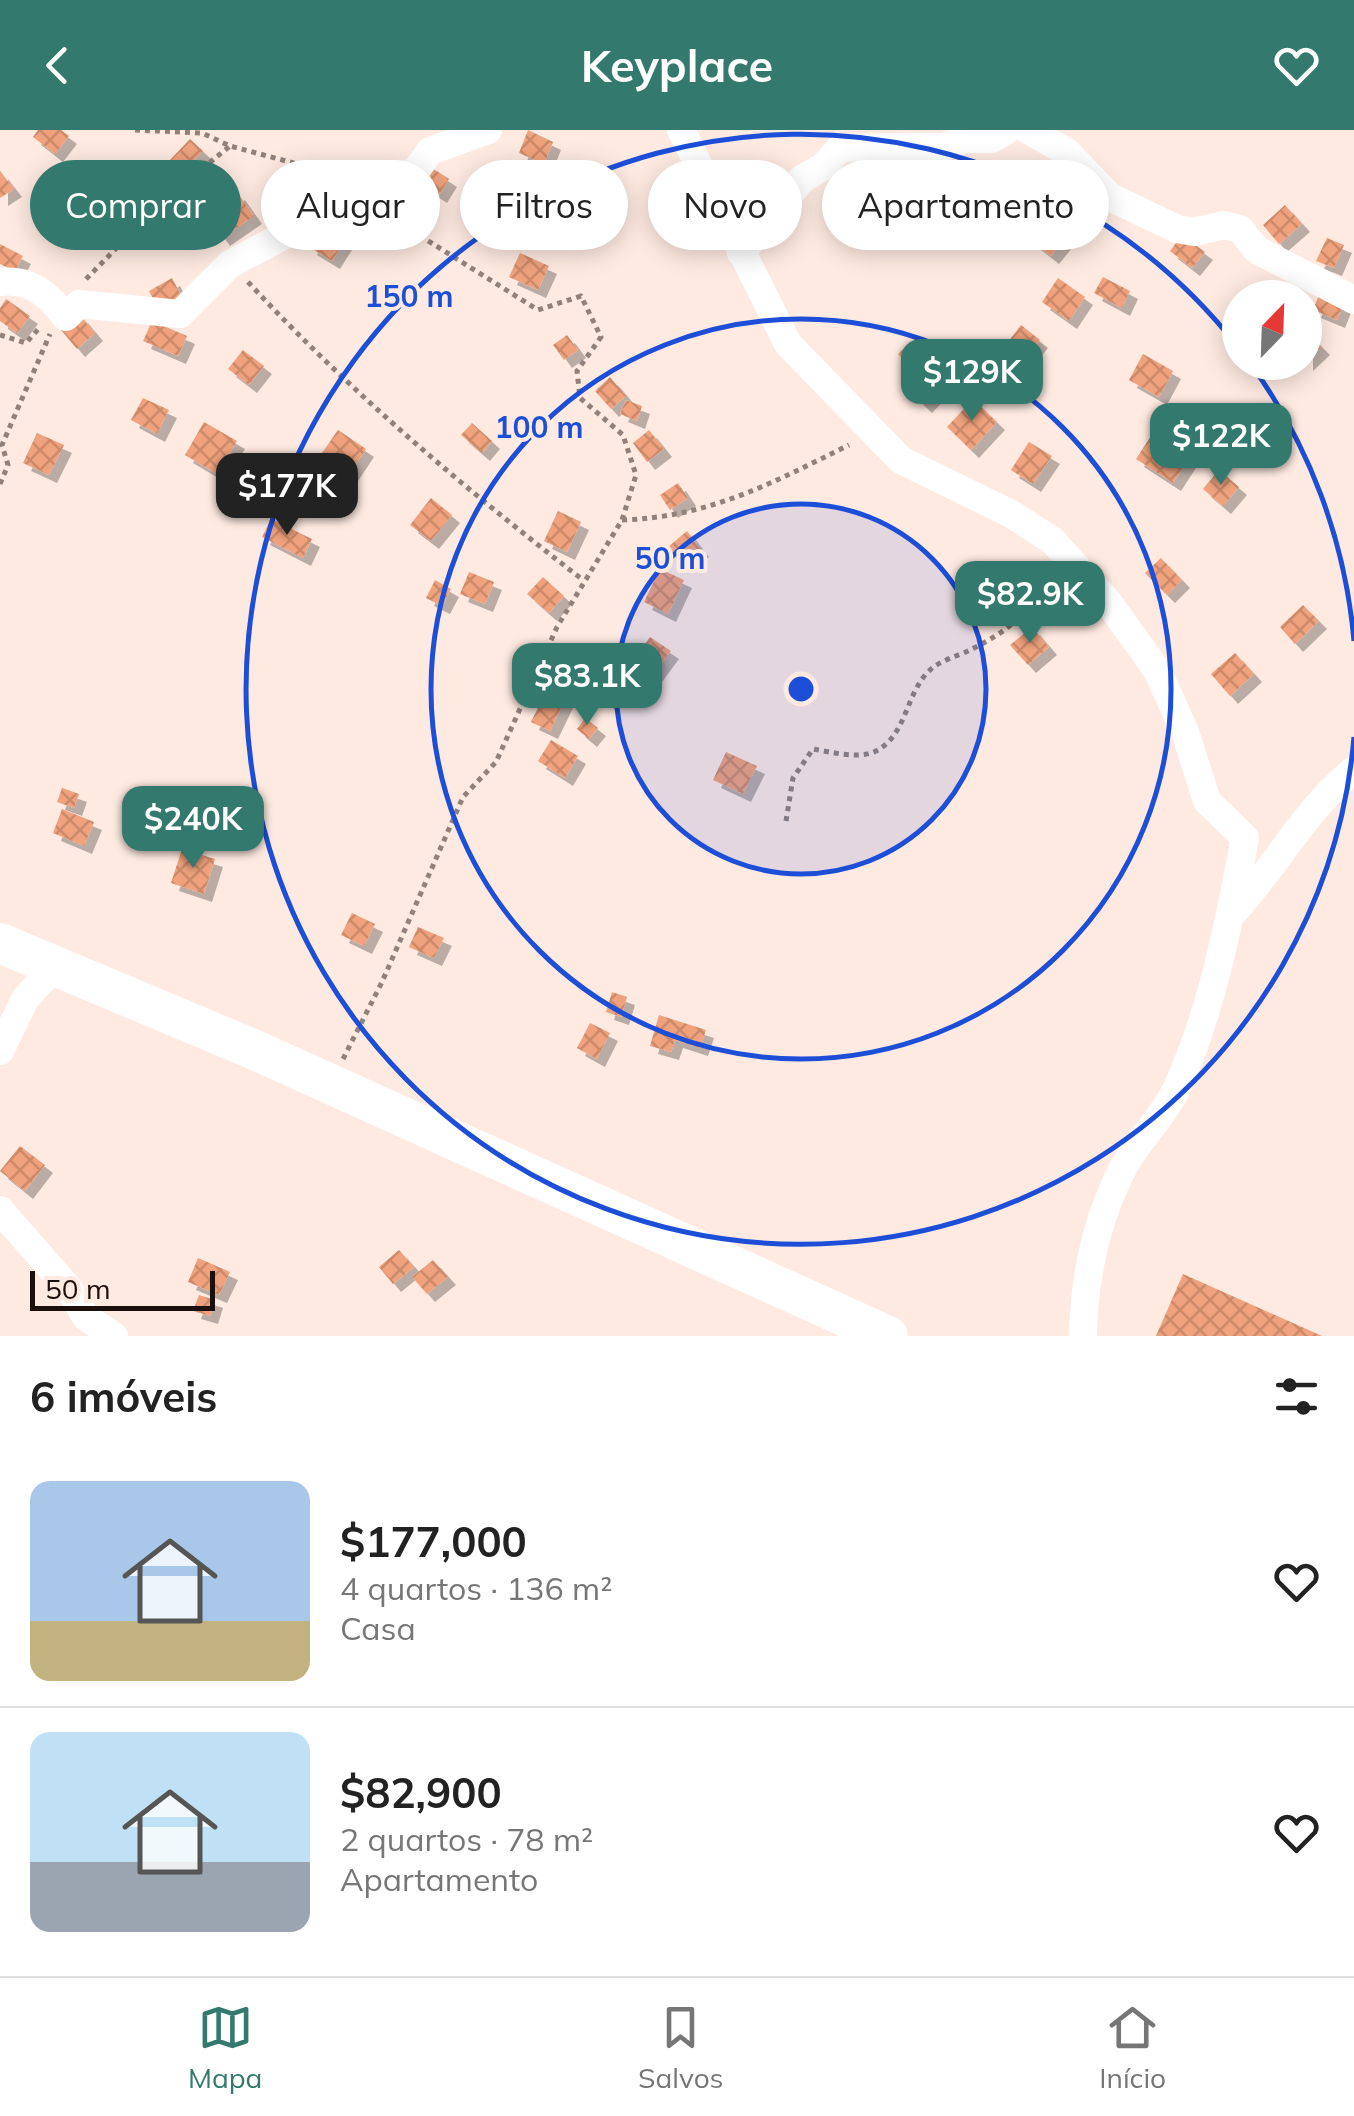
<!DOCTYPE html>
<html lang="pt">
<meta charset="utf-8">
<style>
:root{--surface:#fff;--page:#f6f6f6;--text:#222;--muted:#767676;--line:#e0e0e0;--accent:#34796d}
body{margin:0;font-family:Mulish,sans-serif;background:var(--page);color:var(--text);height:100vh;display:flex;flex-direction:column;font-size:38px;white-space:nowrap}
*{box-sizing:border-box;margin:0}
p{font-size:32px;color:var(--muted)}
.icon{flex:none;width:55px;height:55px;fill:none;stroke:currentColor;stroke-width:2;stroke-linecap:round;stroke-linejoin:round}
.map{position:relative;height:1206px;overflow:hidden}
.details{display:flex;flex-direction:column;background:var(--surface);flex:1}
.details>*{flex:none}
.banner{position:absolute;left:30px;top:30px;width:1295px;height:90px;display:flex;gap:20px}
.needle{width:65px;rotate:23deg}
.tools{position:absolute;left:1222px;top:150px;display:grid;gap:20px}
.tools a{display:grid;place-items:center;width:100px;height:100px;border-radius:50%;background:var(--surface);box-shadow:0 5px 25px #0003;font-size:50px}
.scale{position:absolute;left:30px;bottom:25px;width:185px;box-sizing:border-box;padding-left:10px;border:5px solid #1b100b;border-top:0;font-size:28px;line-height:35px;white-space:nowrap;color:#1b100b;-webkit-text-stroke:8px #feeae1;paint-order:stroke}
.price{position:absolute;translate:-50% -85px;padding:0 22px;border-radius:20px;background:var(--accent);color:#fff;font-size:32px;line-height:65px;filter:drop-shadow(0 2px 5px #0008)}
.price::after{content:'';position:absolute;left:50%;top:60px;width:30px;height:22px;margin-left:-15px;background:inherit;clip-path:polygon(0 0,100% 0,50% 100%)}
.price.on{background:#222;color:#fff}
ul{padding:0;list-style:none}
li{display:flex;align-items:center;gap:30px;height:250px;padding:0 30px}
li+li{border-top:2px solid var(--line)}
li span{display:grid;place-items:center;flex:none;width:280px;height:200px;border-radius:20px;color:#555}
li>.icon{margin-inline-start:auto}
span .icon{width:120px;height:120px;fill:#fffc;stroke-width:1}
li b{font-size:42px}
h2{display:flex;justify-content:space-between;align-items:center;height:120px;padding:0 30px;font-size:42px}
.pill{padding:0 35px;border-radius:45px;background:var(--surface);box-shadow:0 5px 25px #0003;font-size:35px;line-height:90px}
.pill.on{background:var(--accent);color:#fff}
header{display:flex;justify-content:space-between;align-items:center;height:130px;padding:0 30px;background:var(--accent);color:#fff;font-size:45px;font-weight:700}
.dock{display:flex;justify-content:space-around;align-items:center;height:140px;border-top:2px solid var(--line);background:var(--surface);font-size:28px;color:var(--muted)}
.dock a{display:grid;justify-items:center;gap:5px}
.dock .on{color:var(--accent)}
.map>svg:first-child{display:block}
.building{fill:url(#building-cross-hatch);filter:url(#shadow)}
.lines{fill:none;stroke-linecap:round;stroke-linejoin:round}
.path{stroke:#91817a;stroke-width:5;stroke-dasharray:5 5;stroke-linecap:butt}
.street{stroke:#fff;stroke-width:28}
.secondary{stroke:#fff;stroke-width:40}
.ring{fill:none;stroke:#1d4ed8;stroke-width:5}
.centre{fill:#1d4ed8;stroke:#feeae1;stroke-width:5}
.ring-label{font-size:30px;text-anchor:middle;font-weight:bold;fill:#1d4ed8;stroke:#feeae1;stroke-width:8;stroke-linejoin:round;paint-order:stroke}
</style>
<header><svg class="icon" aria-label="back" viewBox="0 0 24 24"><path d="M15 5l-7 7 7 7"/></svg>Keyplace<svg class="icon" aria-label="heart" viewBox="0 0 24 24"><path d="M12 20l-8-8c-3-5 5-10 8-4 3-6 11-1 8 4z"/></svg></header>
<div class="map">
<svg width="1354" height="1206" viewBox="0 0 1354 1206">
<defs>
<pattern id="building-cross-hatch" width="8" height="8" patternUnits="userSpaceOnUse" patternTransform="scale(2.5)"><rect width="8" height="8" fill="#efa27d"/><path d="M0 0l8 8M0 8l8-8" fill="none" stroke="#cc8a6b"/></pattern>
<filter id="shadow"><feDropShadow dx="8" dy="8" stdDeviation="0" flood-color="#0004"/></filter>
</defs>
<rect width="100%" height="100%" fill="#feeae1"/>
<path class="building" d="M38,0H61L69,6L55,24L33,7Z
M528,0L553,12L544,34L519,23Z
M190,9L203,21L183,42L170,30Z
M429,36L449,49L439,65L419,52Z
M0,41L14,59L0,68Z
M116,52L143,71L129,92L101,73Z
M237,62L254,86L222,108L205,84Z
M1046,67L1078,93L1051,126L1019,101Z
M1285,75L1302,94L1279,114L1263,95Z
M320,98L344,112L332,131L309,117Z
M1182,105L1205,122L1192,138L1170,121Z
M1327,108L1344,115L1334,138L1316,131Z
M0,114L23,126L15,141L0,134Z
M520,123L549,136L538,160L509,147Z
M1103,147L1130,161L1122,178L1094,163Z
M172,148L183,169L160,182L149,161Z
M1058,148L1085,167L1069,191L1042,172Z
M1263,155L1278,168H1252Z
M1319,165L1343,175L1337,190L1313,180Z
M6,169L30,186L17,203L0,191V178Z
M80,185L95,203L77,219L61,200Z
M152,191L187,206L178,226L143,211Z
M1021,195L1040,210L1009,248L991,234Z
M1305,200L1322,217L1305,233Z
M567,205L578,220L564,230L553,215Z
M907,215L919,228L910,237L898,224Z
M243,220L264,236L249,255L228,239Z
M1143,224L1173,241L1159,267L1129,250Z
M924,231L946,252L924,275L902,254Z
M610,247L626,266L611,279L595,261Z
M143,268L169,280L157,304L131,290Z
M973,269L997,292L971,320L947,297Z
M626,270L642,276L637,291L620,284Z
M204,292L237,311L217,344L185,325Z
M472,293L492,311L482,323L461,305Z
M338,300L366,319L344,352L330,342L336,333L322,323Z
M649,300L664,319L647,332L633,313Z
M37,303L64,315L49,345L23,333Z
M1151,306L1188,330L1173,353L1136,329Z
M1029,312L1052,326L1033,354L1011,340Z
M1219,340L1239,357L1223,376L1203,359Z
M678,353L688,368L670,380L660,365Z
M431,368L452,385L431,411L410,395Z
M558,381L581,392L567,422L544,411Z
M271,389L312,409L303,428L262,407Z
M687,401L701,419L683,435L668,417Z
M1161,428L1182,450L1167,465L1145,443Z
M660,439L684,450L668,484L644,472Z
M469,442L494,452L485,474L460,464Z
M543,447L564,466L549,483L527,464Z
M435,450L451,459L442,476L426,468Z
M1303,475L1319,491L1295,514L1280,497Z
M1032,497L1049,517L1028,535L1010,515Z
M650,507L671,521L654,544L634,529Z
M1235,523L1254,544L1230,566L1211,544Z
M546,561L565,570L550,601L531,592Z
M585,588L598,598L589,609L577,599Z
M551,610L578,626L565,648L538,631Z
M726,622L757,636L743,664L713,650Z
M62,658L79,664L74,678L57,672Z
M62,679L94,692L84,716L53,703Z
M182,719L215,729L204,764L171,753Z
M352,783L375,794L364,816L341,805Z
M418,797L444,808L434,828L409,817Z
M612,862L627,867L621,887L606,882Z
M659,885L706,900L700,918L675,910L671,922L650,916Z
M590,893L610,903L597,929L577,918Z
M20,1016L45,1035L25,1061L0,1041Z
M399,1120L414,1137L393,1154L379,1137Z
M198,1128L230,1142L219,1165L188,1152Z
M433,1130L448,1147L427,1164L412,1147Z
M1183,1144L1322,1206H1156Z
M199,1165L215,1170L210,1186L193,1181Z"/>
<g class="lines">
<path class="path" d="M135,0L202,3L230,16L331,43L338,49
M166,68L213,116
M86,149L166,68L230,16
M248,152C350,262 465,359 583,450
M0,205L26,213L40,197
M0,354L8,335L2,315L50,204
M622,390C710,387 772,353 849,315
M786,691L793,648L813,619C831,622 856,629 874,622C907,607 905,564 929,541C938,531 958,526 970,520C1009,501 1032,481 1053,444
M343,929L382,852L463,667L496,632L557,497L622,390L636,345L623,305L580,268L577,241L601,207L581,166L538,180L387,85"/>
<path class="street" d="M681,0L788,214L901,330L1013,385L1053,411L1108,472L1157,540L1185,602L1207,671L1245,708C1229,792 1212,882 1176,960C1162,988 1139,1009 1124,1036C1096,1090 1084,1146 1083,1206
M1028,0L1067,22L1110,67L1177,99L1194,102L1224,95L1240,99L1257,120L1354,170
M741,123L802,49L823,37L840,18L944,17L965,9H992L1007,0
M0,152C31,148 48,165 66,187L79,174L180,184L230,134L357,67L395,54L418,38L430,21L488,0
M1230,786C1275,739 1303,681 1354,640
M0,921L25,869L55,836
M0,1080L69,1159L86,1187L114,1206"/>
<path class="secondary" d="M0,813L255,920L888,1206"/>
</g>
<circle cx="801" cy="559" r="185" fill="#1d4ed8" fill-opacity=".12"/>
<g class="ring">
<circle cx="801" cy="559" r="185"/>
<circle cx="801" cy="559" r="370"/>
<path d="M1354 607A555 555 0 1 1 1238 217M1250 233A555 555 0 0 1 1354 511"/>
</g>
<circle cx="801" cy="559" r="15" class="centre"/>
<g class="ring-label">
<text x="409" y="177">150 m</text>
<text x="539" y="308">100 m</text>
<text x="670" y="439">50 m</text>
</g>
</svg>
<div class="tools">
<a><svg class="needle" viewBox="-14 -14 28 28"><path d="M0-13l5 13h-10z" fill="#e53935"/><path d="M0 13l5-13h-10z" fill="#767676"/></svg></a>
</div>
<div class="scale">50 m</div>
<b class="price" style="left:972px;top:294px">$129K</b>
<b class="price" style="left:1221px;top:358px">$122K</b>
<b class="price on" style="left:287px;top:408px">$177K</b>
<b class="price" style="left:1030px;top:516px">$82.9K</b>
<b class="price" style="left:587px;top:598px">$83.1K</b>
<b class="price" style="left:193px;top:741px">$240K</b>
<div class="banner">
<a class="pill on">Comprar</a>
<a class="pill">Alugar</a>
<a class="pill">Filtros</a>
<a class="pill">Novo</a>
<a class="pill">Apartamento</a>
</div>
</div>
<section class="details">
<h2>6 imóveis<svg class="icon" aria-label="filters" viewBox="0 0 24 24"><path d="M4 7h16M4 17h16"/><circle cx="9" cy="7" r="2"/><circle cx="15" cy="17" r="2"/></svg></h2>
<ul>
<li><span style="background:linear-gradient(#a9c7e8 70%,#c2b280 0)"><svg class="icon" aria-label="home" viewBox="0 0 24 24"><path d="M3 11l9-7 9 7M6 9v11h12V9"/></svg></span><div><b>$177,000</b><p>4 quartos · 136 m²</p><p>Casa</p></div><svg class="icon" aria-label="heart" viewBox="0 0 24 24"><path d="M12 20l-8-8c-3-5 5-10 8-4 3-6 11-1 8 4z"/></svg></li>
<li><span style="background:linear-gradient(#bfe0f5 65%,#9aa5b1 0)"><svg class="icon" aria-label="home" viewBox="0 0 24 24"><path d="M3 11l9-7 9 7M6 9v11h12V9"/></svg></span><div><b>$82,900</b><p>2 quartos · 78 m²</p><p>Apartamento</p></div><svg class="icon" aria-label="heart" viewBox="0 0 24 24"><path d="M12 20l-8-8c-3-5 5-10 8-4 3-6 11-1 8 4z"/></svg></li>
</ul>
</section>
<nav class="dock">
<a class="on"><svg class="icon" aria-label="map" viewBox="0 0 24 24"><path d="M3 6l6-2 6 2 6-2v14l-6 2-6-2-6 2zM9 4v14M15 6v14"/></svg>Mapa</a>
<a><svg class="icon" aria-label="saved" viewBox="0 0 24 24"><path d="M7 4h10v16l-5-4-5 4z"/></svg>Salvos</a>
<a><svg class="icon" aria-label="home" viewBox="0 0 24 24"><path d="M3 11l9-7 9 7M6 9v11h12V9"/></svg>Início</a>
</nav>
